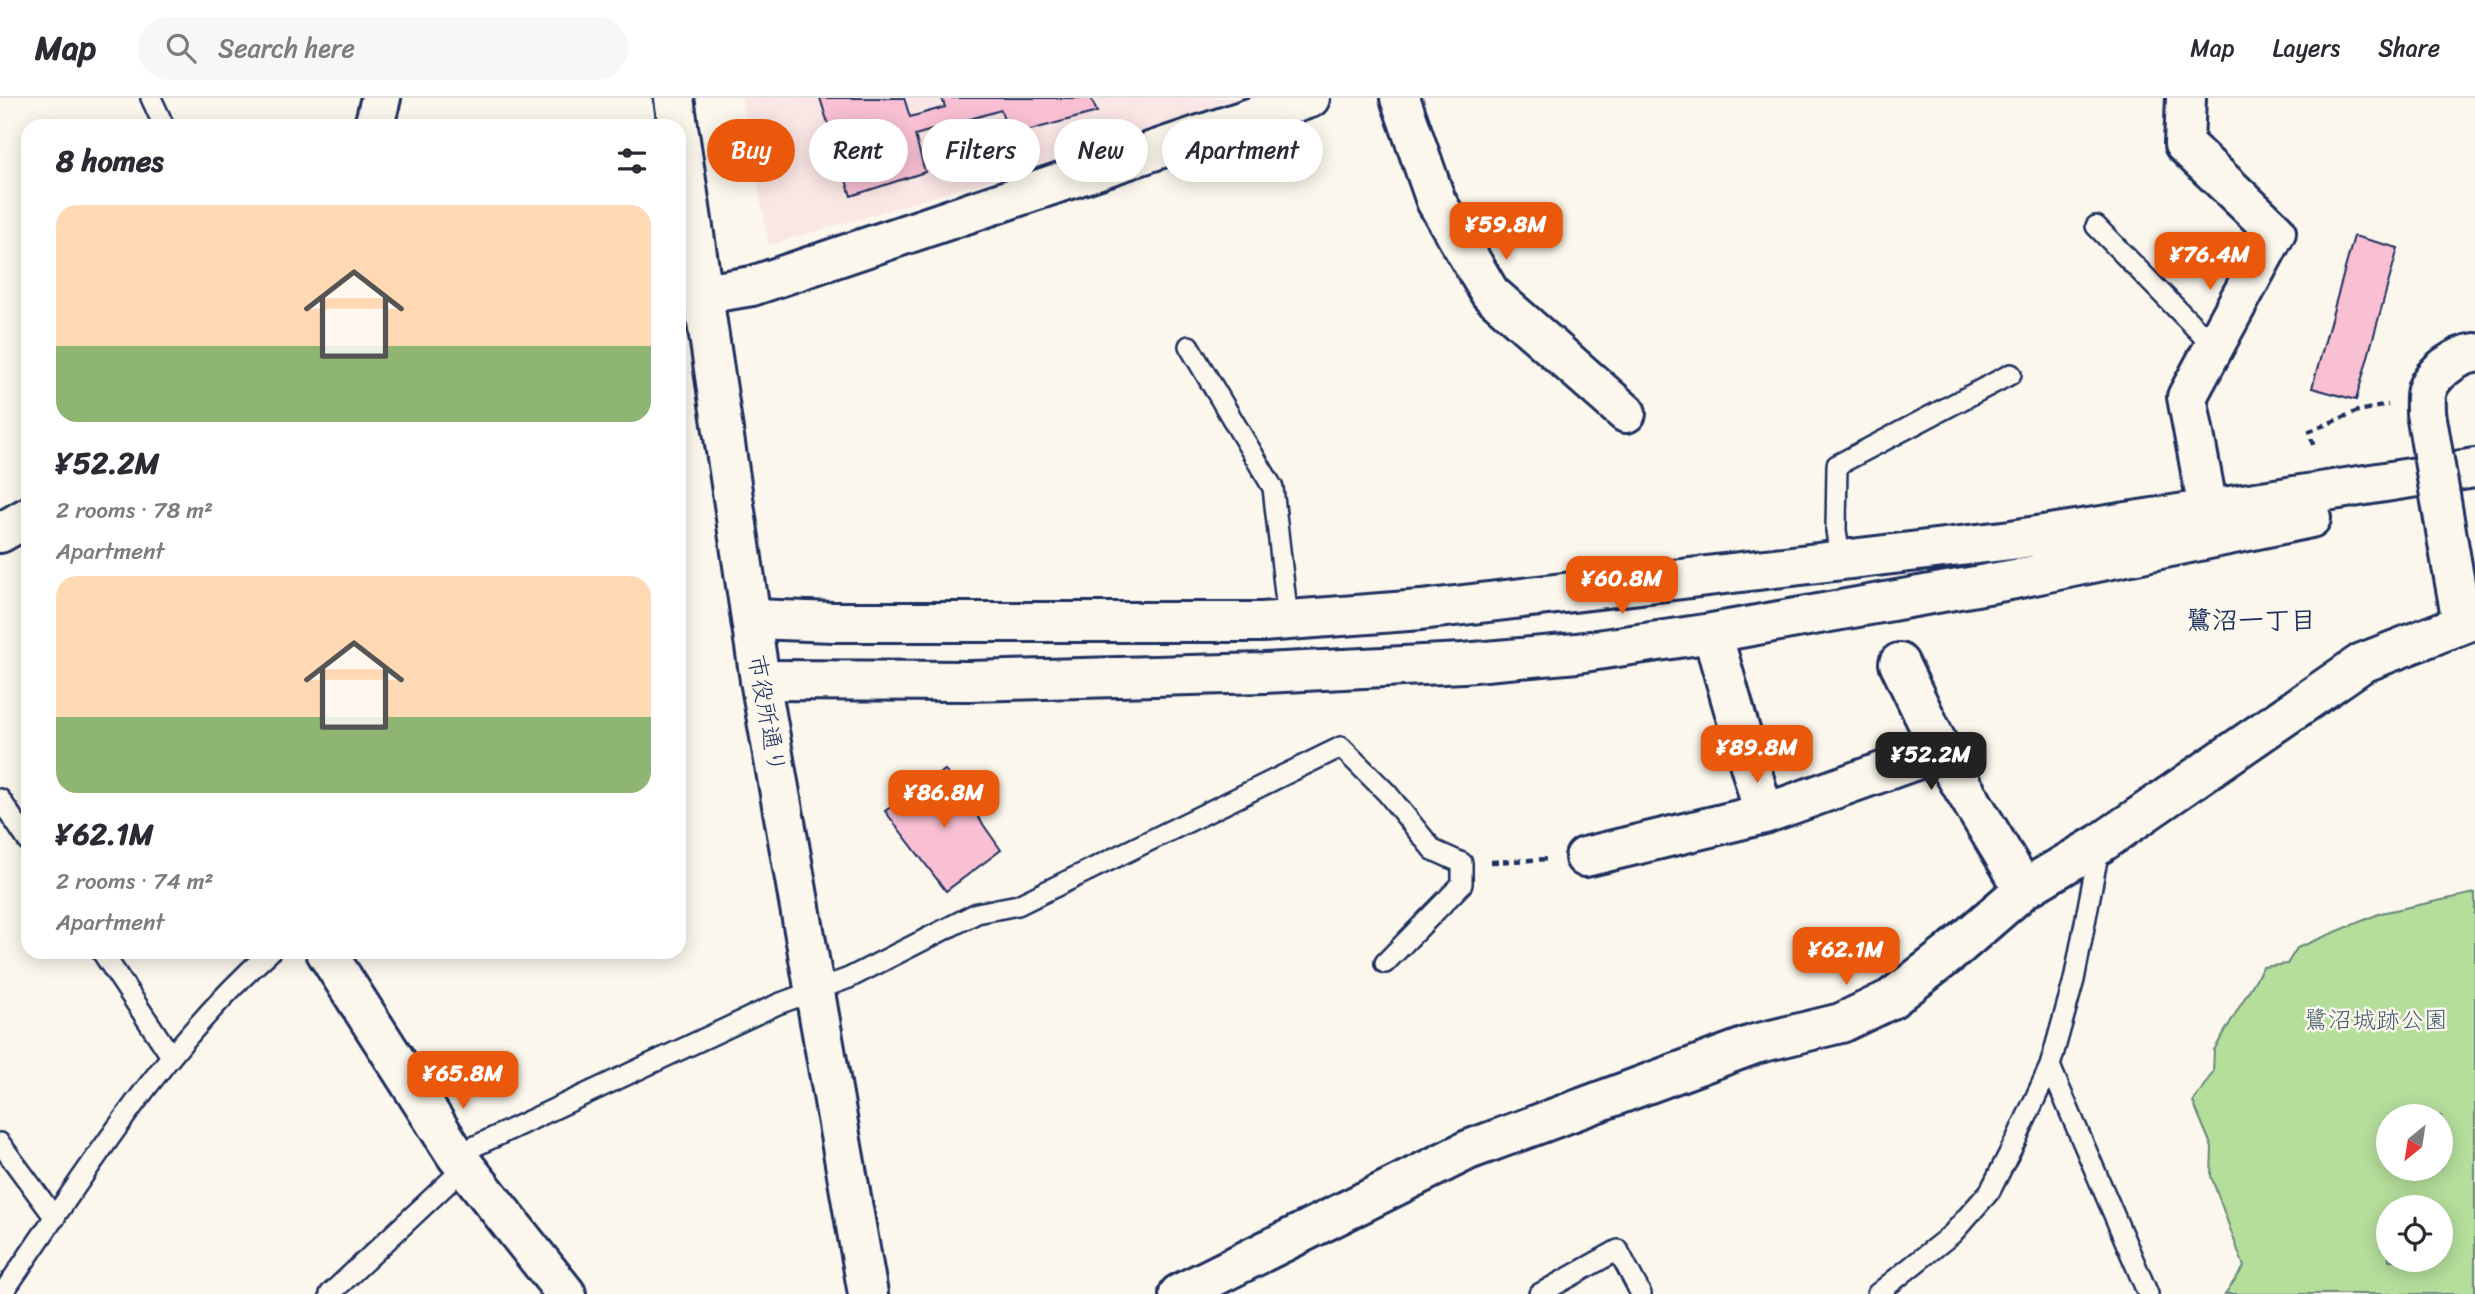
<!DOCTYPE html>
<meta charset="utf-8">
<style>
:root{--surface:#fff;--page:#f7f7f7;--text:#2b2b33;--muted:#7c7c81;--line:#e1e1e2;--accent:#ea580c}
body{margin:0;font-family:Sriracha,"Klee One",sans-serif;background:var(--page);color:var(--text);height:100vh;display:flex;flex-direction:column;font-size:26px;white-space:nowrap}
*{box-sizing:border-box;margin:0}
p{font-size:23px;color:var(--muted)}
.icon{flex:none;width:38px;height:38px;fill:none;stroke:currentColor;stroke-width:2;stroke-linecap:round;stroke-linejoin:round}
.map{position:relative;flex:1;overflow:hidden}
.side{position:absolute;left:21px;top:21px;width:665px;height:840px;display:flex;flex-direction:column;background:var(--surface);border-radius:21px;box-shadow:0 4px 18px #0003}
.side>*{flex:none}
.guide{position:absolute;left:707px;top:21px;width:665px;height:63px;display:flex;gap:14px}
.needle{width:46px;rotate:210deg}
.controls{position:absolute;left:2376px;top:1006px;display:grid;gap:14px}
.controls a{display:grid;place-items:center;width:77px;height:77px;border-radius:50%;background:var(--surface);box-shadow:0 4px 18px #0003;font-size:35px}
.price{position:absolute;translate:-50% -60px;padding:0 16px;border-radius:14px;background:var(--accent);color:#fff;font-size:23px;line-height:46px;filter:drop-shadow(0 2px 4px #0008)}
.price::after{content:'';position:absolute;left:50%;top:42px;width:21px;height:16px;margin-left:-10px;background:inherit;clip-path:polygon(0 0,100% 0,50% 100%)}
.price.selected{background:#222;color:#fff}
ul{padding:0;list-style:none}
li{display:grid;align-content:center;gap:14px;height:371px;padding:0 35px}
li span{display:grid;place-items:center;height:217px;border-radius:21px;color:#555}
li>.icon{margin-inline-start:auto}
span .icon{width:126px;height:126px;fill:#fffc;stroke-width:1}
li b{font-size:30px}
h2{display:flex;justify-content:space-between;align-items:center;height:84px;padding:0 35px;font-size:30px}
.tag{padding:0 24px;border-radius:32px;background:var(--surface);box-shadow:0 4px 18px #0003;font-size:24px;line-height:63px}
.tag.selected{background:var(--accent);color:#fff}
header{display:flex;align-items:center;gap:42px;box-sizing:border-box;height:98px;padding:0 35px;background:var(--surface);border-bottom:2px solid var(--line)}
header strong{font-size:33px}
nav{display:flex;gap:38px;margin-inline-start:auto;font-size:24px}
.search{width:490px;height:63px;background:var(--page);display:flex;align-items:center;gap:18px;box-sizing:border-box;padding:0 24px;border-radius:38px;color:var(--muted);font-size:26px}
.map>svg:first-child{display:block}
.built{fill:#fae6e4}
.green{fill:#b5de9b;stroke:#68867c;stroke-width:2;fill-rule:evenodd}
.building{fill:#f9c0d3;stroke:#1b2f5e;stroke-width:2}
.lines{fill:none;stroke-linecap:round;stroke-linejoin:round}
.service-casing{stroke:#1b2f5e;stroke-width:24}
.minor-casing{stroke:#1b2f5e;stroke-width:44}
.tertiary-casing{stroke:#1b2f5e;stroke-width:44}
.path{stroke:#1b2f5e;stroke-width:4.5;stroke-dasharray:7 5;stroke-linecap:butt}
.service{stroke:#fbf7ec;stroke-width:19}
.minor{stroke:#fbf7ec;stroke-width:38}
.tertiary{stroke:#fbf7ec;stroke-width:38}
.minor-bridge-casing{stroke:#1b2f5e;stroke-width:44;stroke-linecap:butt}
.minor-bridge{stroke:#fbf7ec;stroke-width:38}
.labels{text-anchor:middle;stroke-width:5;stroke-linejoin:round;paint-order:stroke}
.street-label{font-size:24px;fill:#1b2f5e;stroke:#fbf7ec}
.park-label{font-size:24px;fill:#425b6d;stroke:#fbf7ec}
.neighbourhood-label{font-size:26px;font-weight:bold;fill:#1b2f5e;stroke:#fbf7ec}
</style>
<header>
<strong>Map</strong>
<div class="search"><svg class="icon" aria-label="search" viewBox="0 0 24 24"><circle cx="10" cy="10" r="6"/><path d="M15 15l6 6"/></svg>Search here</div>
<nav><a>Map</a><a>Layers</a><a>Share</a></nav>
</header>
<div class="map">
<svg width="2475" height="1196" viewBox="0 0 2475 1196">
<rect width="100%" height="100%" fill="#fbf7ec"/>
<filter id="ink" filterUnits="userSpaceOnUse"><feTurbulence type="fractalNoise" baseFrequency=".0143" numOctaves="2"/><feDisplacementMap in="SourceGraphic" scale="14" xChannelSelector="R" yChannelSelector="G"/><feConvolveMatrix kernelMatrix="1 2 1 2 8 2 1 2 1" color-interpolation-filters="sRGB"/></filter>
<g filter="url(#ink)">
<path class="built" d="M742,0H1268L769,147Z"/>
<path class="green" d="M2475,795V1196H2225L2244,1169L2211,1078L2212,1049L2193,1004L2213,974L2214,952L2263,869L2287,866L2297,850L2381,815ZM2389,1018H2441V1071H2389ZM2389,1110H2441V1162H2389Z"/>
<path class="building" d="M820,0H904L910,19L945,9L942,0H1091L1097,14L1008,38L1001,12L915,37L925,74L851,98Z
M2354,138L2398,150L2356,302L2312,290Z
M945,672L1001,752L946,793L885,713Z"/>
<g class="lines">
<defs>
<path id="service" d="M151,0L164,28
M2096,128L2214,249
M1189,248L1273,390L1288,522
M1840,461L1836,432L1837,367L2011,276
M0,701L28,743
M102,854L171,958
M2050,968L2148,1196
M0,1045L55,1120
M456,1057L778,906L849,880L977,815L1018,807L1341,649L1387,695L1433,752L1462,765V786L1385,865
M2,1196C84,1078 162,950 270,854
M330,1196L465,1069
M1539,1196L1618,1152L1641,1196
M1877,1196L1952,1136L1990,1093L2016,1042L2050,968L2074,882L2100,746"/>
<path id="minor" d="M1400,0L1436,103L1490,195L1626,315
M2186,0L2184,46L2276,134L2187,299L2208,411
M374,28L381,0
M2426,315C2426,308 2425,298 2427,292C2433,274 2458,257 2475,255
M0,435L28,419
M2452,468L2462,524
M751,521L834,524H1262L1421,512L2011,442L2475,370
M1712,535L1764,716
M1899,565L1941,653L2024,791
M760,582L970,583L1264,575L1463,565L1577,555L1712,535L2015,481L2311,420
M1585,759L1764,716L1941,653
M326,854L456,1057L566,1196
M1179,1196L1468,1052L1755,946L1841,925L1891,901L1949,856L2024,791L2101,745L2362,565L2475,521"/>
<path id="tertiary" d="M674,0L678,28
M679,35L760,582L868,1196
M704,196L752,188L1310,0"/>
</defs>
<use href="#service" class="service-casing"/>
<use href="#minor" class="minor-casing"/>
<use href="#tertiary" class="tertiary-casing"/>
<path class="path" d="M2313,347L2310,333L2358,313L2388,307
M1491,764L1549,761"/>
<use href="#service" class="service"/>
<use href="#minor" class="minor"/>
<use href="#tertiary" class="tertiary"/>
<defs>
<path id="minor-bridge" d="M2426,315L2452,468"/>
</defs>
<use href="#minor-bridge" class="minor-bridge-casing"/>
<use href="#minor-bridge" class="minor-bridge"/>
</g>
</g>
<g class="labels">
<g class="street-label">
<text transform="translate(767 616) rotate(80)" y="8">市役所通り</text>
</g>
<g class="park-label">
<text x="2376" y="930">鷺沼城跡公園</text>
</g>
<g class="neighbourhood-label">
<text x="2251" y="531">鷺沼一丁目</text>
</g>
</g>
</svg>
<div class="controls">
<a><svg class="needle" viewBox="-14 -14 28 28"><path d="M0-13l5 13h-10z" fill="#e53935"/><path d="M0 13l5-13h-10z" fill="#7c7c81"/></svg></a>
<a><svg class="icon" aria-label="locate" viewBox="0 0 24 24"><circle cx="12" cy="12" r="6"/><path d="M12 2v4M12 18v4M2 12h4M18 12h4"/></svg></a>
</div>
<b class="price" style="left:1506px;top:164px">¥59.8M</b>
<b class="price" style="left:2210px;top:194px">¥76.4M</b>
<b class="price" style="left:1622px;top:518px">¥60.8M</b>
<b class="price" style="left:1757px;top:687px">¥89.8M</b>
<b class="price selected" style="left:1931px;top:694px">¥52.2M</b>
<b class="price" style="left:944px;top:732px">¥86.8M</b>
<b class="price" style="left:1846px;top:889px">¥62.1M</b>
<b class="price" style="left:463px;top:1013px">¥65.8M</b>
<div class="guide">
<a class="tag selected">Buy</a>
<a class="tag">Rent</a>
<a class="tag">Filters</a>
<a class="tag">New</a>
<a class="tag">Apartment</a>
</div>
<section class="side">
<h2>8 homes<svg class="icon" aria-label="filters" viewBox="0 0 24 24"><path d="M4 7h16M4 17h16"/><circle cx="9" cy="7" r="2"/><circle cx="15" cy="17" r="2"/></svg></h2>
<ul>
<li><span style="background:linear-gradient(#ffd9b3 65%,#8fb573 0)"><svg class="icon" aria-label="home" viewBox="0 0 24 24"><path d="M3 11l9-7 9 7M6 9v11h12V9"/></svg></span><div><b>¥52.2M</b><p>2 rooms · 78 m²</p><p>Apartment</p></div></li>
<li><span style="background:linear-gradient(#ffd9b3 65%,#8fb573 0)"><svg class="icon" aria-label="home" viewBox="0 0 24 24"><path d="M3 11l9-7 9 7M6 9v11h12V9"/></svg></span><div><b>¥62.1M</b><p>2 rooms · 74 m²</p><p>Apartment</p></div></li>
</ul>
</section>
</div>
